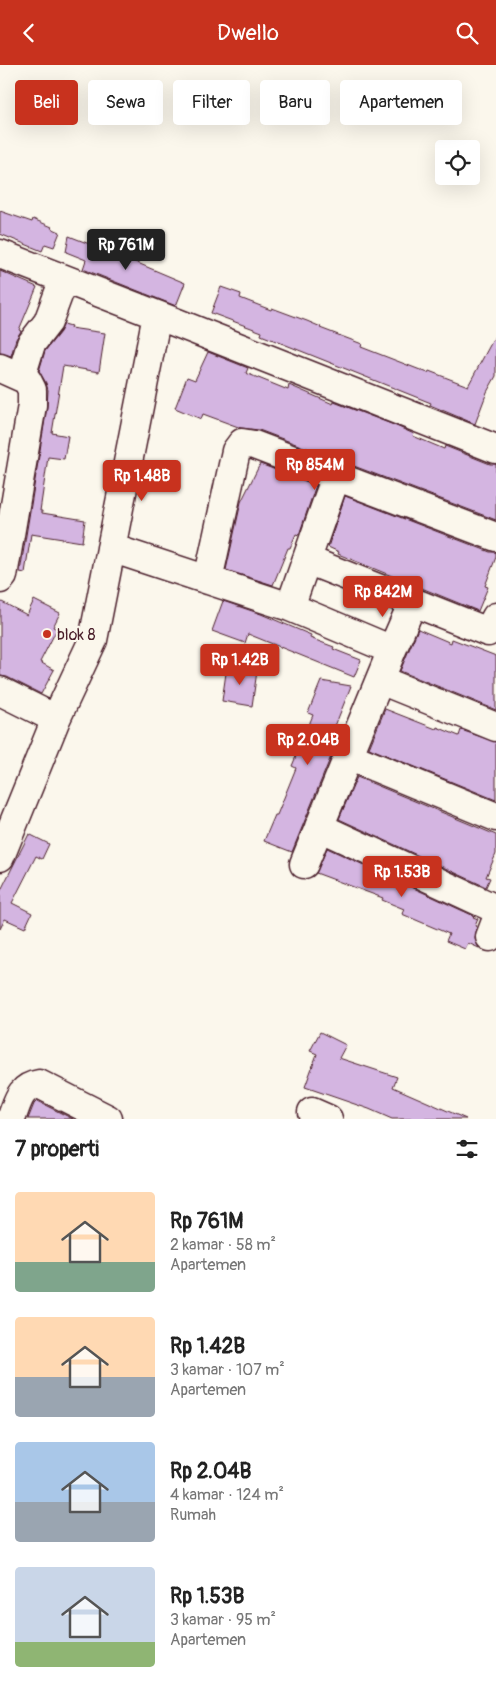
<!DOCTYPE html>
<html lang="id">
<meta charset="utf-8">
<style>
:root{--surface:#fff;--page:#f2f2f2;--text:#222;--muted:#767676;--accent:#c8321e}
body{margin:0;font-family:Pangolin,sans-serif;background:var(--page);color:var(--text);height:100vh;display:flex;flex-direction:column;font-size:19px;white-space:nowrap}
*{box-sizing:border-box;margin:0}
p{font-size:16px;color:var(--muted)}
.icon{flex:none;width:28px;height:28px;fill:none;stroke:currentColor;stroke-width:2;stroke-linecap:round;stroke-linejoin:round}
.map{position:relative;height:1054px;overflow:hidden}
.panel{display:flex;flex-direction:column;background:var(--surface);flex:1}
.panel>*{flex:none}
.guide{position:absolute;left:15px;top:15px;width:466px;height:45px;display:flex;gap:10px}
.fabs{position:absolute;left:435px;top:75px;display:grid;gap:10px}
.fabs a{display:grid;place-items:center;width:45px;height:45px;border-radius:5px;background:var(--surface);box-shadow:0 5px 20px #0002;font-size:25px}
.price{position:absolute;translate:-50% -42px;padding:0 11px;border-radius:5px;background:var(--accent);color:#fff;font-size:16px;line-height:32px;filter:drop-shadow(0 1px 2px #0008)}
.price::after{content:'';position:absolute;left:50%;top:30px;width:15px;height:11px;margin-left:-8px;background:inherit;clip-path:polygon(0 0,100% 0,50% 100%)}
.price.selected{background:#222;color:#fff}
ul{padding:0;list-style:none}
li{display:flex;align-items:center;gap:15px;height:125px;padding:0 15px}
li span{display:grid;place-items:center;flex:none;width:140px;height:100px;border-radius:5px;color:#555}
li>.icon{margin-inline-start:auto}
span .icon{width:60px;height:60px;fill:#fffc;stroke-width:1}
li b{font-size:21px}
h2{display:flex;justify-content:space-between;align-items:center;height:60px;padding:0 15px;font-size:21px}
.tag{padding:0 18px;border-radius:5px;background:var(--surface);box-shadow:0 5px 20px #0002;font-size:18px;line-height:45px}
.tag.selected{background:var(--accent);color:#fff}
header{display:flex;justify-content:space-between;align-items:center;height:65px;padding:0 15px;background:var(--accent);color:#fff;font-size:22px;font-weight:600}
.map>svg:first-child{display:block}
.building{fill:#d4b5e1;stroke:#4a1f2b}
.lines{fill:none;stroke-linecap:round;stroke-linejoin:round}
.minor-casing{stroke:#4a1f2b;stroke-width:31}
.minor{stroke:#fbf7ec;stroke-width:28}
.poi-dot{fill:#c8321e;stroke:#fbf7ec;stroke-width:2}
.labels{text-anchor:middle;stroke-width:4;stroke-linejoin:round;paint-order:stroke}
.poi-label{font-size:16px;fill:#4a1f2b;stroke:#fbf7ec;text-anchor:start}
</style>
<header><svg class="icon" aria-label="back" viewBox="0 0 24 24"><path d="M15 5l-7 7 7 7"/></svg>Dwello<svg class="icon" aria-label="search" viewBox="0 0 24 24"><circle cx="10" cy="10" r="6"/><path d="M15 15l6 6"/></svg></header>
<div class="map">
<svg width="496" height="1054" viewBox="0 0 496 1054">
<rect width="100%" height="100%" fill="#fbf7ec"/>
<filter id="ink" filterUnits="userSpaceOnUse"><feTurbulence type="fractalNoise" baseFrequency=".02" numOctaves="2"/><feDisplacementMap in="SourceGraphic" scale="10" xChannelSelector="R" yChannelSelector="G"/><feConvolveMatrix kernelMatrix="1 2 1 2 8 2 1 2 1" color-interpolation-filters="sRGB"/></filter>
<g filter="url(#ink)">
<path class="building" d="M0,146L32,157L33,154L52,162L51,163L60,167L54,182L45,179L42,186L0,169Z
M69,171L92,180L93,177L110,183L109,186L185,218L176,241L83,204L86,195L66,187Z
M0,206L37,222L19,265L21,266L16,274L11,291L0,288Z
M221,222L241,229L240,233L271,245L272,243L307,256L321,262L320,263L362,279L361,282L428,308L429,306L468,321L496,269V311L487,327L475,359L430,340L431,338L261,270L262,267L211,248Z
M64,259L71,261L70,263L105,268L99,307L63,301L52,368L68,371L64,394L48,392L40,446H42V448L85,455L82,477L31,469L25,508L20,507L47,342L48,325L46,318L39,306L45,286L60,267Z
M208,287L248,303L246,308L288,325L289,320L333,339L334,337L394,360L414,369L413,371L444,384L445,381L490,399H496V455L259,365L241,363L203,349L201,354L175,343L187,312L195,315Z
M260,399L316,420L299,470L296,469L290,483H288L273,520L226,505L241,437Z
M345,431L490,487H496V492L485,521L488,522L478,546L338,489L339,487L328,482Z
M34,535L60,548L53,562L57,564L40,597L54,605L41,629L7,612L0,611V536L27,550Z
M223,536L261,549L311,570L310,573L334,582L333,584L361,595L354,612L248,569L245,578L212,566Z
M418,564L451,578L452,574L496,591V645L400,606Z
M227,601L257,606L252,641L222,636Z
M321,616L351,621L325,686L332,689L292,787L264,776L275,750H277L296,703L292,701L313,650L308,648Z
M385,644L436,664L437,662L459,671L461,665L496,677V735L369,683Z
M357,712L496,770V789L486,812L490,813L486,822L339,754Z
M29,769L49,779L42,794L36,791L12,838L32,848L25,863L5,854L0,864V827Z
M327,783L474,851L473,852L478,854L475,861L477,862L475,874L479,883L468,878L465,884L446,876L449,869L402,849L404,844L382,835L383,833L316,808Z
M320,967L346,980L339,993L397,1012L393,1022L466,1054H392L369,1044L305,1022L317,989L310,986Z
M37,1036L73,1054H28L34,1039Z"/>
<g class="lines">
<defs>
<path id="minor" d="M0,189L157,250L93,575L56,654L0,792
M157,250L496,384
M0,303L27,315L32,325V340L3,511L0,514
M21,312L31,279L48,257L64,214
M111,483L290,542L392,585L304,799
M307,495L488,567L496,552
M208,515L236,386L242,378L254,380L496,472
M290,542L336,411
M392,585L413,537
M380,615L496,662
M0,626L56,654
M348,691L496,752
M319,762L496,844
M490,872L496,856
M312,1047L328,1054
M11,1054C18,1037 19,1022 39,1019L108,1054"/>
</defs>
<use href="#minor" class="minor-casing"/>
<use href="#minor" class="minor"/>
</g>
</g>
<circle class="poi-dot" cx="47" cy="569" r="5"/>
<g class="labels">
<g class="poi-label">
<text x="57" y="575">blok 8</text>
</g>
</g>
</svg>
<div class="fabs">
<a><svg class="icon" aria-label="locate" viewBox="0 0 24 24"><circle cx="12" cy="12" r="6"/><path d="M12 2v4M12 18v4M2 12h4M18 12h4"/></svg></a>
</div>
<b class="price selected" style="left:126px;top:206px">Rp 761M</b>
<b class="price" style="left:315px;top:426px">Rp 854M</b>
<b class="price" style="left:142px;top:437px">Rp 1.48B</b>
<b class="price" style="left:383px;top:553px">Rp 842M</b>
<b class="price" style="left:240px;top:621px">Rp 1.42B</b>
<b class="price" style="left:308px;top:701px">Rp 2.04B</b>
<b class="price" style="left:402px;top:833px">Rp 1.53B</b>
<div class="guide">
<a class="tag selected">Beli</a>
<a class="tag">Sewa</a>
<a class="tag">Filter</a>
<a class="tag">Baru</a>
<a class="tag">Apartemen</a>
</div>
</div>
<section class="panel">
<h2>7 properti<svg class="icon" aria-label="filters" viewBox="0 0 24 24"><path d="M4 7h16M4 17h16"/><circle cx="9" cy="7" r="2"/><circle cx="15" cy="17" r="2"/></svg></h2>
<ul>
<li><span style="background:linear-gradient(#ffd9b3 70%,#7fa58c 0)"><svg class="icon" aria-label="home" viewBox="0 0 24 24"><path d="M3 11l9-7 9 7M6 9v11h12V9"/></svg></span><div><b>Rp 761M</b><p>2 kamar · 58 m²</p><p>Apartemen</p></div></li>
<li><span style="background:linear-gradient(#ffd9b3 60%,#9aa5b1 0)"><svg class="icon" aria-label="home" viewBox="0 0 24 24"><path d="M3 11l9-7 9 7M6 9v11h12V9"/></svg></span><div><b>Rp 1.42B</b><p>3 kamar · 107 m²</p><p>Apartemen</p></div></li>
<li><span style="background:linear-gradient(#a9c7e8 60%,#9aa5b1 0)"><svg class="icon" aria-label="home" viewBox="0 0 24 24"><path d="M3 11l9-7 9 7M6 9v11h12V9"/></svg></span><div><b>Rp 2.04B</b><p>4 kamar · 124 m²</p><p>Rumah</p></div></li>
<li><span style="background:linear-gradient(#c9d6e8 75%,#8fb573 0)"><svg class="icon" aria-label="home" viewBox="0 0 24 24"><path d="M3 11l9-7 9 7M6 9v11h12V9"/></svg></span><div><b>Rp 1.53B</b><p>3 kamar · 95 m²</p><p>Apartemen</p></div></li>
</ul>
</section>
